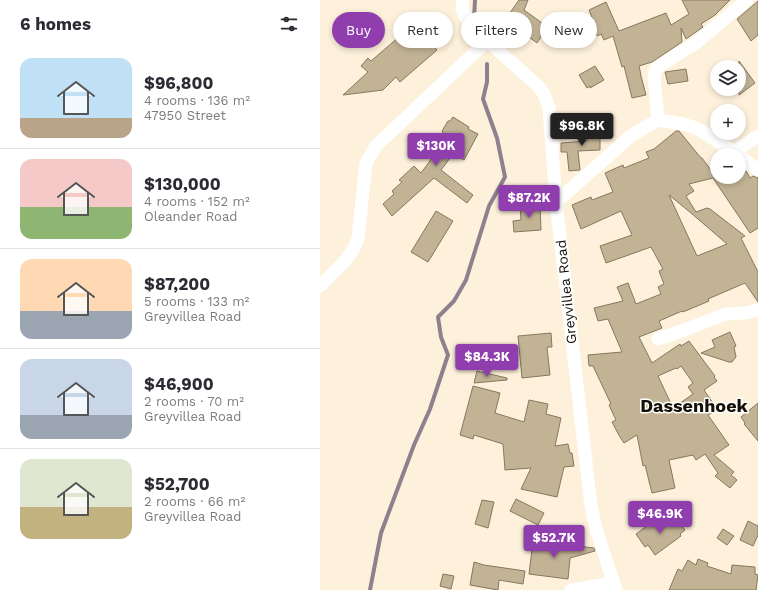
<!DOCTYPE html>
<meta charset="utf-8">
<style>
:root{--surface:#fff;--page:#f2f2f3;--text:#2b2b33;--muted:#7c7c81;--line:#e1e1e2;--accent:#903ead}
body{margin:0;font-family:"Work Sans",sans-serif;background:var(--page);color:var(--text);height:100vh;display:flex;flex-direction:column;font-size:15px;white-space:nowrap}
*{box-sizing:border-box;margin:0}
p{font-size:13px;color:var(--muted)}
.icon{flex:none;width:22px;height:22px;fill:none;stroke:currentColor;stroke-width:2;stroke-linecap:round;stroke-linejoin:round}
.map{position:relative;flex:1;overflow:hidden}
.panel{display:flex;flex-direction:column;background:var(--surface);width:320px}
.panel>*{flex:none}
.banner{position:absolute;left:12px;top:12px;width:366px;height:36px;display:flex;gap:8px}
.tools{position:absolute;left:390px;top:60px;display:grid;gap:8px}
.tools a{display:grid;place-items:center;width:36px;height:36px;border-radius:50%;background:var(--surface);box-shadow:0 2px 6px #0003;font-size:20px}
.price{position:absolute;translate:-50% -34px;padding:0 9px;border-radius:4px;background:var(--accent);color:#fff;font-size:13px;line-height:26px;filter:drop-shadow(0 1px 2px #0008)}
.price::after{content:'';position:absolute;left:50%;top:24px;width:12px;height:9px;margin-left:-6px;background:inherit;clip-path:polygon(0 0,100% 0,50% 100%)}
.price.current{background:#222;color:#fff}
ul{padding:0;list-style:none}
li{display:flex;align-items:center;gap:12px;height:100px;padding:0 20px}
li+li{border-top:1px solid var(--line)}
li span{display:grid;place-items:center;flex:none;width:112px;height:80px;border-radius:12px;color:#555}
li>.icon{margin-inline-start:auto}
span .icon{width:48px;height:48px;fill:#fffc;stroke-width:1}
li b{font-size:17px}
h2{display:flex;justify-content:space-between;align-items:center;height:48px;padding:0 20px;font-size:17px}
.tag{padding:0 14px;border-radius:18px;background:var(--surface);box-shadow:0 2px 6px #0003;font-size:14px;line-height:36px}
.tag.current{background:var(--accent);color:#fff}
main{display:flex;flex:1;min-height:0}
.map>svg:first-child{display:block}
.lines{fill:none;stroke-linecap:round;stroke-linejoin:round}
.stream{stroke:#8f8090;stroke-width:4}
.building{fill:#c2b395;stroke:#85785f;fill-rule:evenodd}
.street{stroke:#fff;stroke-width:13}
.labels{text-anchor:middle;stroke-width:3;stroke-linejoin:round;paint-order:stroke}
.street-label{font-size:14px;fill:#161107;stroke:#fff}
.district-label{font-size:18px;font-weight:bold;fill:#161107;stroke:#fff}
</style>
<main>
<section class="panel">
<h2>6 homes<svg class="icon" aria-label="filters" viewBox="0 0 24 24"><path d="M4 7h16M4 17h16"/><circle cx="9" cy="7" r="2"/><circle cx="15" cy="17" r="2"/></svg></h2>
<ul>
<li><span style="background:linear-gradient(#bfe0f5 75%,#b9a48a 0)"><svg class="icon" aria-label="home" viewBox="0 0 24 24"><path d="M3 11l9-7 9 7M6 9v11h12V9"/></svg></span><div><b>$96,800</b><p>4 rooms · 136 m²</p><p>47950 Street</p></div></li>
<li><span style="background:linear-gradient(#f6c9c9 60%,#8fb573 0)"><svg class="icon" aria-label="home" viewBox="0 0 24 24"><path d="M3 11l9-7 9 7M6 9v11h12V9"/></svg></span><div><b>$130,000</b><p>4 rooms · 152 m²</p><p>Oleander Road</p></div></li>
<li><span style="background:linear-gradient(#ffd9b3 65%,#9aa5b1 0)"><svg class="icon" aria-label="home" viewBox="0 0 24 24"><path d="M3 11l9-7 9 7M6 9v11h12V9"/></svg></span><div><b>$87,200</b><p>5 rooms · 133 m²</p><p>Greyvillea Road</p></div></li>
<li><span style="background:linear-gradient(#c9d6e8 70%,#9aa5b1 0)"><svg class="icon" aria-label="home" viewBox="0 0 24 24"><path d="M3 11l9-7 9 7M6 9v11h12V9"/></svg></span><div><b>$46,900</b><p>2 rooms · 70 m²</p><p>Greyvillea Road</p></div></li>
<li><span style="background:linear-gradient(#dfe7d0 60%,#c2b280 0)"><svg class="icon" aria-label="home" viewBox="0 0 24 24"><path d="M3 11l9-7 9 7M6 9v11h12V9"/></svg></span><div><b>$52,700</b><p>2 rooms · 66 m²</p><p>Greyvillea Road</p></div></li>
</ul>
</section>
<div class="map">
<svg width="438" height="590" viewBox="0 0 438 590">
<rect width="100%" height="100%" fill="#fdf1db"/>
<g class="lines">
<path class="stream" d="M155,0L154,19L158,24
M50,590L61,533L94,445L110,409L128,355L121,337L118,317L134,301L146,280L169,206L185,177L177,138L163,99L167,82V64"/>
</g>
<path class="building" d="M199,0H208L204,10L229,28L224,30V32L217,43L209,37L207,39L197,32L192,40L178,30Z
M362,0H410L395,15L381,24L383,27L366,39L361,28L362,42L332,62L319,66L321,75L320,76H321L326,95L312,98L304,66L302,67L293,36L284,40L281,34L277,36L273,26L275,25L269,10L286,2L299,31L346,13L351,25L369,14Z
M438,1V35L431,41L417,19Z
M241,21L246,33L235,37L230,26Z
M94,24L117,50L80,82L76,77L63,90L23,95L48,72L41,66L48,58L51,61Z
M419,61L435,83L419,95Z
M275,66L284,80L270,88V86L267,88L259,75Z
M366,69L368,81L348,84L345,72Z
M133,117L149,127L148,129L158,134L144,160L133,154L121,170L153,195L147,203L114,178L72,216L63,204L74,194L72,191L82,182L79,180L94,166L101,173L115,154L110,151L123,132L122,131L128,121H130Z
M267,125H280V150L258,151L260,170L249,171L247,152H241V143L267,141Z
M356,131H359L381,158H382L396,177H419V175L426,171L430,178L433,176L438,178V228L430,233L393,178L369,184L374,191L366,196L376,212L387,208L390,209L425,236L421,238L438,272V302L425,283L388,299L389,301L363,312L362,311L339,321L342,328L319,337L332,363L360,344L361,346L369,341L395,376L394,377L397,381L384,390L395,406L390,409L392,413L388,415L409,445L394,455L414,472L411,475L417,480L410,488L395,476L398,473L385,454L376,460L373,455L349,460L355,488L332,493L325,465L323,466L317,435L304,443L300,437L292,422L296,420L289,405L291,404L273,366H269L268,355L302,352L288,319L278,321L274,308L303,301L297,287L308,283L316,304L341,294L338,287L344,284L339,271L343,269L331,247L286,263L280,246L312,235L301,211L261,229L252,205L271,197L272,200L293,192L285,173L303,165L304,168L329,158L326,152L334,149ZM349,195L371,213L407,244L377,256ZM361,366L373,383L368,387L373,394L353,408L338,376L356,368L357,369Z
M220,205L221,230L194,232L193,221L201,220L200,206Z
M116,211L133,221L108,262L91,252Z
M410,332L416,346L414,347L416,357L412,362H409L381,353L395,347L392,340Z
M231,333L232,347H227L230,375L202,378L198,336Z
M157,371L187,378V380L154,383Z
M153,386L180,393L175,413L204,422L209,400L228,404L226,414L241,418L235,446L248,444L250,453H252L254,466L244,467L237,497L201,489L211,468L185,470L183,444L154,435L153,439L140,435Z
M438,403V441L424,424L425,423L421,417Z
M196,499L224,513L218,525L190,511Z
M162,500L174,502L168,528L155,524Z
M356,518L365,530L360,534L361,536L335,555L328,545L325,547L316,534L335,520L341,530Z
M428,521L438,526V535L433,546L420,540Z
M403,529L414,536L407,545L397,538Z
M213,541L274,548L275,551L250,558L248,579L209,574Z
M378,559L388,563L387,566L411,574L412,565L435,567V574L438,575L436,590H349L358,569L362,571L368,560L376,565Z
M154,562L164,565L205,571L203,584L179,580L178,590L150,585Z
M123,574L134,576L131,589L120,586Z"/>
<g class="lines">
<path class="street" d="M143,0L142,9L149,24L219,87L224,94L229,108L236,202L271,506L276,529L296,590
M338,120L334,77L335,71L338,67L377,42L427,0
M414,152L438,136
M419,156L438,170
M236,202L312,135L338,120L363,124L373,127L385,133L418,155
M0,286C15,271 31,258 38,239L45,172L46,163L56,146L167,41
M338,339L367,329L405,314L425,313L438,310
M251,590L293,583"/>
</g>
<g class="labels">
<g class="street-label">
<text transform="translate(246 292) rotate(-96)" y="5">Greyvillea Road</text>
</g>
<g class="district-label">
<text x="374" y="412">Dassenhoek</text>
</g>
</g>
</svg>
<div class="tools">
<a><svg class="icon" aria-label="layers" viewBox="0 0 24 24"><path d="M12 4l9 5-9 5-9-5zM3 14l9 5 9-5"/></svg></a>
<a>+</a>
<a>−</a>
</div>
<b class="price current" style="left:262px;top:147px">$96.8K</b>
<b class="price" style="left:116px;top:167px">$130K</b>
<b class="price" style="left:209px;top:219px">$87.2K</b>
<b class="price" style="left:167px;top:378px">$84.3K</b>
<b class="price" style="left:340px;top:535px">$46.9K</b>
<b class="price" style="left:234px;top:559px">$52.7K</b>
<div class="banner">
<a class="tag current">Buy</a>
<a class="tag">Rent</a>
<a class="tag">Filters</a>
<a class="tag">New</a>
</div>
</div>
</main>
